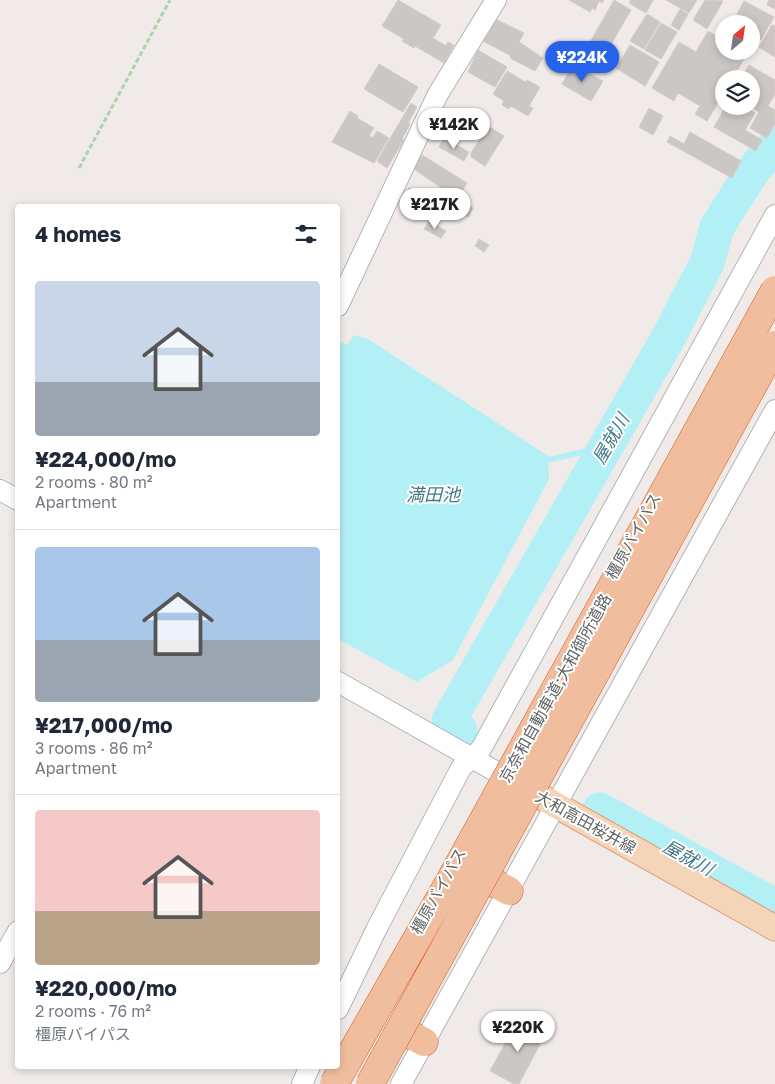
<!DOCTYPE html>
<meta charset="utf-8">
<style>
:root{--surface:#fff;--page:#f6f6f7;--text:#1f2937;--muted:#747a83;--line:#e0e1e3;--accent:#2563eb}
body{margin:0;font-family:"Golos Text","Noto Sans JP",sans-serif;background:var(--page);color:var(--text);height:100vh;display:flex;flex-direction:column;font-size:19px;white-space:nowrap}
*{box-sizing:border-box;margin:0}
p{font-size:16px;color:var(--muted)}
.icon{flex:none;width:28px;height:28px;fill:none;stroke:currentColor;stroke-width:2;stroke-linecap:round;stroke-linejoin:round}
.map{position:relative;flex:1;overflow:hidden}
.side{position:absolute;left:15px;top:204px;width:325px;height:865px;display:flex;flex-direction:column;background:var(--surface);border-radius:5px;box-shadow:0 2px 8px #0003}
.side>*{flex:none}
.needle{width:32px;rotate:29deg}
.tools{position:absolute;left:715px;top:15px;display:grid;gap:10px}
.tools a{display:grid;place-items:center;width:45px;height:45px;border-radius:50%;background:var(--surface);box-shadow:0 2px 8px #0003;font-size:25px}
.price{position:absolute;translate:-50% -42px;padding:0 11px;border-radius:18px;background:#fff;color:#222;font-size:16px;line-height:32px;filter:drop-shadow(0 1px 2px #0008)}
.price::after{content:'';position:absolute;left:50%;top:30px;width:15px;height:11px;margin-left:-8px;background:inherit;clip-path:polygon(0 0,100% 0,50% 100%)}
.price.active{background:var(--accent);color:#fff}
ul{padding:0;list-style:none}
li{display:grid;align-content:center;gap:10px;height:265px;padding:0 20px}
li+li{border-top:1px solid var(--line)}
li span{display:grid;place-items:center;height:155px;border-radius:5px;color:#555}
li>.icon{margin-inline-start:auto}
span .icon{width:90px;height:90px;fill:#fffc;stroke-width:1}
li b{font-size:21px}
h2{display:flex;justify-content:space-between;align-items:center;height:60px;padding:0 20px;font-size:21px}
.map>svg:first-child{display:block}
.water{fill:#b3f0f5}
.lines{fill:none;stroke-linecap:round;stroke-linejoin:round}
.stream{stroke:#b3f0f5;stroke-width:5.5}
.river{stroke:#b3f0f5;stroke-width:35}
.building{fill:#cbc7c5;stroke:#d4cbc7}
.minor-casing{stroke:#b1b4b6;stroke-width:22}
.major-casing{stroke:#e09971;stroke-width:27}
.highway-casing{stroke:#da5b1e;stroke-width:29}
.path{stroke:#afd2ac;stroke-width:3;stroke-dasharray:5 2.5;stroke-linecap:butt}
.minor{stroke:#fff;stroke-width:20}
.major{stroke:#f5d5b8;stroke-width:25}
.highway{stroke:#f0be9f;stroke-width:28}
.highway-bridge-casing{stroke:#da5b1e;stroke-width:29;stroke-linecap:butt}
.highway-bridge{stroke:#f0be9f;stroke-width:28}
.labels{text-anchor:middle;stroke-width:4;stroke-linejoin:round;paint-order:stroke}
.street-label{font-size:16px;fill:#606566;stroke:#fff}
.water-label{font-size:18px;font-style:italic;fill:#437b84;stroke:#fff}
</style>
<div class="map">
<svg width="775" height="1084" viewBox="0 0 775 1084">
<rect width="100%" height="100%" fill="#f0ebe9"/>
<path class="water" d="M354,335L368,339L548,456L549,479L453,660L417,682L338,639V350L341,342L347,345Z"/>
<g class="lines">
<path class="stream" d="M543,461L605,447"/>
<path class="river" d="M460,730L449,720L666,342L707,263L717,227L752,172L775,144
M600,810L775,906"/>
</g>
<path class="building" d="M398,0L441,25L433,38L446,46L448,42L454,45L444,63L415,46L414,48L402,41L404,39L382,26Z
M569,0H604L602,3L599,1L595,10L592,8L590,12Z
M614,0L631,10L601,62L584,53Z
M631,0H653L646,13L629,3Z
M666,0H697L689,13Z
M705,0L723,1L707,29L693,20Z
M769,0H775V9L767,5Z
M744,1L774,17L761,40L751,34V24H732Z
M680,9L688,14L679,30L671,25Z
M647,14L660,22L644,49L630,41Z
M495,19L524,33L519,42L543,58L535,71L510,58L511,56L483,41Z
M661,23L677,32L661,59L645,50Z
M772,25L775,26V57L759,47Z
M708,31L724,41V51H743L747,54L732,79H724V93L707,121L695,114L700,106L678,93L674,101L652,88L679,42L696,52Z
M630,45L659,62L645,86L616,68Z
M478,50L507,67L495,87L468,72Z
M379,64L418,87L403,112L364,89Z
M573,65L603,81L591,101L562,84Z
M749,65L775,80V94L768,106L775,110V124L767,138L750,128L759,112L750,106L751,79H741Z
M507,71L525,82L527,80L540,87L529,106L533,108L528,116L511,106L509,109L502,105L504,101L493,94Z
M411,103L417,107L408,123L410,124L402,139L404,140L387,168L377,161Z
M726,106H743L755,113L745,130L762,140L756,151L714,127Z
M649,108L663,116L653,135L639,127Z
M350,111L358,116L357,118L374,128L369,135L373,138L377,131L389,138L374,163L332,142Z
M488,126L504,136L485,166L471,157V153Z
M690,132L741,161L732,178L667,142L670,136L684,144Z
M444,138L469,152L464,161L439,147Z
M422,155L467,183L461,193L456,190L454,193L445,187L443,189L414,169Z
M409,188L446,210L438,224L401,202Z
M458,198L473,208L468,217L452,206Z
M429,221L446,231L441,238L424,229Z
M479,239L489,245L484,252L475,246Z
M518,1020L545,1035L519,1084H514L490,1071Z"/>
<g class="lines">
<defs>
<path id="minor" d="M338,306L438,94L496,0
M0,490L18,500
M338,682L502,775
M0,963L18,931
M338,1009L377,928L461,768L481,749L775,215
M302,1084L310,1066
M401,1084L775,410"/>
<path id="major" d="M513,781L775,928"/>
<path id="highway" d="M487,879L509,891
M404,1031L424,1042"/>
</defs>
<use href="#minor" class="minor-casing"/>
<use href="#major" class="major-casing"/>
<use href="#highway" class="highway-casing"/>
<path class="path" d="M79,168L170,0"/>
<use href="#minor" class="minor"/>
<use href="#major" class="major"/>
<use href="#highway" class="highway"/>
<defs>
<path id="highway-bridge" d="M334,1084L451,879L775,290
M370,1084L775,345"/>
</defs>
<use href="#highway-bridge" class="highway-bridge-casing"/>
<use href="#highway-bridge" class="highway-bridge"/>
</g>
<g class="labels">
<g class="street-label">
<text transform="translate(633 536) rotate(-61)" y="6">橿原バイパス</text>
<text transform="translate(555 688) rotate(-61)" y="6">京奈和自動車道;大和御所道路</text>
<text transform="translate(586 822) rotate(29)" y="6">大和高田桜井線</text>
<text transform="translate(438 891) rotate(-61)" y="6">橿原バイパス</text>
</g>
<g class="water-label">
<text transform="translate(611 439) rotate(-60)" y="6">屋就川</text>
<text x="433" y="501">満田池</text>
<text transform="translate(688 858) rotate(29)" y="6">屋就川</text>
</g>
</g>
</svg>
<div class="tools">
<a><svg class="needle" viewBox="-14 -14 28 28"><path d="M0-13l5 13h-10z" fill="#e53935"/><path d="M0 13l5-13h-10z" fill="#747a83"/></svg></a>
<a><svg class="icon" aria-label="layers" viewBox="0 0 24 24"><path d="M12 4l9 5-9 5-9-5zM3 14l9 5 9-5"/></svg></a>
</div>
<b class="price active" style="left:582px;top:83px">¥224K</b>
<b class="price" style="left:454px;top:150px">¥142K</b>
<b class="price" style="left:435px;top:230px">¥217K</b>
<b class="price" style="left:518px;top:1053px">¥220K</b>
<section class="side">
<h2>4 homes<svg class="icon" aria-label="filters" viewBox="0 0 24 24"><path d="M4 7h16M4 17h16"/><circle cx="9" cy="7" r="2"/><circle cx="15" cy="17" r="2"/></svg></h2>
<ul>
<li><span style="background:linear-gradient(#c9d6e8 65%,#9aa5b1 0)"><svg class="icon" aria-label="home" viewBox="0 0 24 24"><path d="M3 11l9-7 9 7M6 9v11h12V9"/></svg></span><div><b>¥224,000/mo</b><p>2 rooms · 80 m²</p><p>Apartment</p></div></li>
<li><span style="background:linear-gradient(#a9c7e8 60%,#9aa5b1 0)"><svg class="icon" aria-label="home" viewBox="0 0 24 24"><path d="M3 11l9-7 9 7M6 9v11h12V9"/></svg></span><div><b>¥217,000/mo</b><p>3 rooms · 86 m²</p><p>Apartment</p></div></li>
<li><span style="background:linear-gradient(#f6c9c9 65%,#b9a48a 0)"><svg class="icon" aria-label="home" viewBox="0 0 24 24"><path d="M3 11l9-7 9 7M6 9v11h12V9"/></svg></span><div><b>¥220,000/mo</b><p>2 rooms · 76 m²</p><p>橿原バイパス</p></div></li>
</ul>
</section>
</div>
